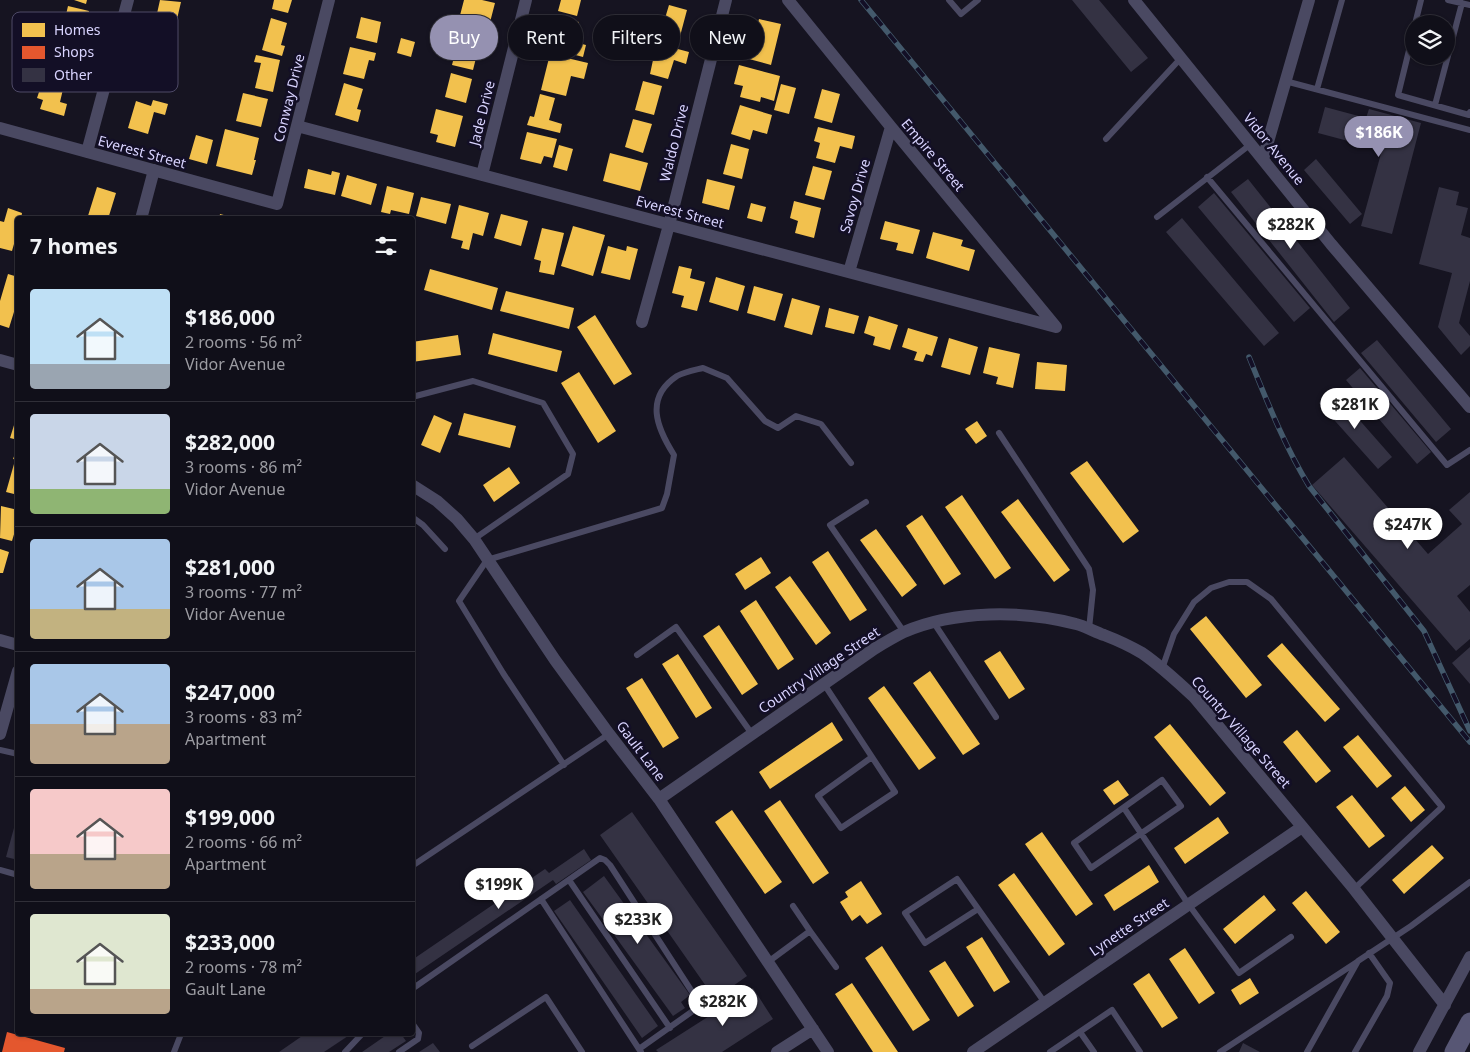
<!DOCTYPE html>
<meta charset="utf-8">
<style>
:root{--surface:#100f19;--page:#191822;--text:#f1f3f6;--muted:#9c9ca2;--line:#302f38;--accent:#9591b1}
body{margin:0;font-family:"Noto Sans",sans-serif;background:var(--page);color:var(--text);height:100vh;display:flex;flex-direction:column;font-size:19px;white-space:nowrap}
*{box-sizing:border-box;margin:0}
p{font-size:16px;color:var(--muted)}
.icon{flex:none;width:28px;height:28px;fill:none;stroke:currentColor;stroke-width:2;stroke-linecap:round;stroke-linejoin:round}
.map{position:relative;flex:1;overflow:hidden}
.panel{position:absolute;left:15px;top:216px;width:400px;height:820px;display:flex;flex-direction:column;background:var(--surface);border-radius:5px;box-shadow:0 1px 4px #0004,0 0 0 1px var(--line)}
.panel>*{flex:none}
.top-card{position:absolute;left:430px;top:15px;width:475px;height:45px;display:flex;gap:10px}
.controls{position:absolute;left:1405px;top:15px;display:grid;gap:10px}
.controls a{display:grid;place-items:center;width:50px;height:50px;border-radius:50%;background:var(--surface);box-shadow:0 1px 4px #0004,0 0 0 1px var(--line);font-size:25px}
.price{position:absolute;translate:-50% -42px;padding:0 11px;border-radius:18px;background:#fff;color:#222;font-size:16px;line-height:32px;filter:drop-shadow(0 1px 2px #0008)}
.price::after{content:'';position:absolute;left:50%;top:30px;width:15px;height:11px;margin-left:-8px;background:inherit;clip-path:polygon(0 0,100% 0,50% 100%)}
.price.current{background:var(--accent);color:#fff}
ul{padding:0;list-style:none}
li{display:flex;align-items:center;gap:15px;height:125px;padding:0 15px}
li+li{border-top:1px solid var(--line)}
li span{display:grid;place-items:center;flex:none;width:140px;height:100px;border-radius:5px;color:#555}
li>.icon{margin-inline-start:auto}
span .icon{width:60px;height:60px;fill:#fffc;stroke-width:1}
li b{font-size:21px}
h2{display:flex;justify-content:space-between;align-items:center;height:60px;padding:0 15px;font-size:21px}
.chip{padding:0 18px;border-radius:22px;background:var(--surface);box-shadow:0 1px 4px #0004,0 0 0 1px var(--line);font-size:18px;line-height:45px}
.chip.current{background:var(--accent);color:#fff}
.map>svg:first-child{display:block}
.homes{fill:#f2c14e}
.shops{fill:#e4572e}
.building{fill:#343243}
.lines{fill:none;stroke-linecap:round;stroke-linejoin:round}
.service{stroke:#4a4962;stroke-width:6}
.minor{stroke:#4a4962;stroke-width:12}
.secondary{stroke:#575674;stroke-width:19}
.rail-casing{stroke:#43596b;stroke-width:5.5}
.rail{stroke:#130f26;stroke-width:4;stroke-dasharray:11;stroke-linecap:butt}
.labels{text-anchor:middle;stroke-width:5;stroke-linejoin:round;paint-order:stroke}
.street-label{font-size:14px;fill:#d9d4ff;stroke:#130f26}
.key{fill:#130f26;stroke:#4e4a67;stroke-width:1}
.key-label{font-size:14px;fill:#d9d4ff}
</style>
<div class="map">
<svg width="1470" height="1052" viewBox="0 0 1470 1052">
<rect width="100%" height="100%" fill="#161421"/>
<path class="homes" d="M74,0H87L86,4Z
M160,0L181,2L174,32L154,27Z
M274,0H292L288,13L272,9Z
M464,0H482L495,3L488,30L458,23Z
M561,0H581L577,16L558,11Z
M669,5L687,10L679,40L660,35Z
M68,6L89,11L82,41L61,36Z
M361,17L381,22L377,43L356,38Z
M557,17L579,22L574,42L586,45L583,57L553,49L558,27L554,26Z
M271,18L287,23L281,45L285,46L282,56L262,50Z
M759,19L781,24L771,65L749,59Z
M460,33L481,38L473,70L452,65Z
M401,38L415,42L411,57L397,53Z
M644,40L689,52L686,64L674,60L668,79L650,74L653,60L639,56Z
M350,47L376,53L374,61L369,60L364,79L343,74Z
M550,54L588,63L584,79L571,76L566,96L541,90Z
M256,55L280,60L273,92L255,88L261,63L254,62Z
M739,65L780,76L774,101L761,97L760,102L740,97L743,86L734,84Z
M451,73L472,79L466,103L445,97Z
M48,81L64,85L60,102L67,104L64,116L40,109L43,100L37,98L40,89L45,90Z
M643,81L662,86L654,115L635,110Z
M344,83L363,89L357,109L361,110L358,122L335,115Z
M781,84L796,88L789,114L774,110Z
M822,89L840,94L832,123L814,118Z
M243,93L268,99L261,127L236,121Z
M540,94L555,98L549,120L562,124L560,133L527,125L530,116L534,117Z
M153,100L168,104L165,115L154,112L148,134L128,128L136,101L151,106Z
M740,105L772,115L767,134L753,130L750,140L731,134Z
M436,109L463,116L455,147L436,142L438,135L430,133Z
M633,119L652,124L643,153L625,147Z
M818,127L855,136L852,149L840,146L835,163L816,158L820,143L814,141Z
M225,129L259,138L254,160H256L252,175L216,166Z
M527,132L557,139L552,158L544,156L541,164L520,159Z
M196,135L213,140L207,164L189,159Z
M731,144L749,149L742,179L723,174Z
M559,145L573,149L567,171L553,167Z
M610,153L648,163L640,191L603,181Z
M813,166L832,171L824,200L805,195Z
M308,169L331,175L332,171L340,173L335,195L304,188Z
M347,175L377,184L371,205L341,196Z
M707,179L735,186L729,210L702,203Z
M387,186L414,193L409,214L391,210L390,214L381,212Z
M97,187L116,193L108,219H87Z
M421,197L451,204L446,224L416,216Z
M794,201L821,208L814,238L795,233L798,221L790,218Z
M751,203L766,207L762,222L747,218Z
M459,205L489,213L483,236L473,233L469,250L461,248L463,241L451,238Z
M8,208L22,213L21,219H18V230L12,251L0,248V221L4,222Z
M220,214L235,218V219H219Z
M501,214L528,221L521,246L494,238Z
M885,221L920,230L913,254L896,250L898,243L880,239Z
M573,226L605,235L593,276L561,266Z
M542,228L564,233L554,275L539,272L541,261L534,259Z
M933,232L963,240L961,246L975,250L969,271L926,258Z
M608,246L626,251L627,246L638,249L630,280L601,273Z
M412,266H416V288H412Z
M679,266L692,269L690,278L705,282L697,311L681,307L684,296L672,293Z
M430,269L498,288L492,310L424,290Z
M8,274L18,277V299L9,328L0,325V301Z
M716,277L745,286L738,311L709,302Z
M754,286L783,294L775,321L747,313Z
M506,291L574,308L569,329L500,311Z
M792,298L820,306L812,335L784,327Z
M829,308L859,316L854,334L825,327Z
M595,315L632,374L614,385L577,327Z
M869,316L898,325L890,350L873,345L875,337L864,333Z
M908,328L938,337L932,356L926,354L923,362L914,360L917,352L902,347Z
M493,333L562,351L557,372L488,354Z
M458,335L461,355L412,362V342Z
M949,338L978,347L970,375L941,367Z
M989,347L1020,354L1013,388L996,384L998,377L983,373Z
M1037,362L1067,365L1065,391L1035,389Z
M579,372L616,431L598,443L561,383Z
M464,413L516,426L510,448L458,435Z
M434,415L452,423L440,453L421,445Z
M977,421L987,436L976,444L965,429Z
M15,422L18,423V440L10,438Z
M18,446V460L13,459Z
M1087,461L1139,531L1123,543L1070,473Z
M14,464L18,465V495L6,492Z
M509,467L520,483L494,502L483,485Z
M962,495L1011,568L995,579L945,507Z
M1018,499L1070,570L1054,582L1001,512Z
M1,506L18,510V521L12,541L0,538Z
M922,515L961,574L944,585L906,526Z
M876,529L917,585L902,597L860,540Z
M0,549L9,552L3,573H0Z
M828,551L867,610L850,621L812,562Z
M761,557L771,573L745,590L735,574Z
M790,576L831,633L816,645L775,587Z
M756,600L794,659L778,670L740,611Z
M1206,616L1262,685L1246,698L1190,629Z
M719,625L758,684L742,695L703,636Z
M1282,643L1340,709L1325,722L1267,656Z
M1000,651L1025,689L1009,699L984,661Z
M678,654L712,708L696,718L662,664Z
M930,671L980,744L963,755L913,683Z
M642,678L679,738L663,748L626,688Z
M884,686L936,758L919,770L868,698Z
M832,722L843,740L770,789L759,772Z
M1170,724L1226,793L1210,806L1154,737Z
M1297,730L1331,771L1316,783L1283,742Z
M1358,735L1392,776L1377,788L1343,747Z
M1118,780L1129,795L1114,805L1103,790Z
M1405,786L1425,810L1411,822L1391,798Z
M1352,795L1385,836L1369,848L1336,807Z
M780,800L829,873L813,884L764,811Z
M732,810L782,882L765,894L715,822Z
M1218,817L1229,833L1185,864L1174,848Z
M1042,832L1093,904L1076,916L1025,844Z
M1432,845L1444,858L1404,894L1392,880Z
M1149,865L1159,882L1114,911L1104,895Z
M1014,873L1065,944L1049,956L998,885Z
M861,881L882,914L867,924L860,915L852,921L840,902L848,897L845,892Z
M1306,891L1340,932L1326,944L1292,903Z
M1264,895L1276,910L1235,944L1223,929Z
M982,937L1010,982L994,992L966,947Z
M882,946L930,1020L913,1031L865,958Z
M1185,948L1215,993L1199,1004L1169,959Z
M945,961L974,1006L958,1017L929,971Z
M1149,973L1178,1018L1162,1028L1133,984Z
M1250,978L1259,993L1240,1005L1231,990Z
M852,983L898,1052H873L835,994Z"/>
<path class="shops" d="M7,1032L65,1048L64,1052H2Z"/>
<path class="building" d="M1072,0H1099L1148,58L1131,72Z
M1325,107L1366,118L1369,109L1421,123L1392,234L1361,226L1382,150L1318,133Z
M1316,159L1362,214L1350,224L1304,170Z
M1248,179L1350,308L1334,322L1231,192Z
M1439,187L1459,192L1456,205L1468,208L1461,235L1470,238V281L1459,323L1470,336V346L1461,355L1438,327L1452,273L1419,264Z
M1214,193L1310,308L1294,322L1198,207Z
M1182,218L1279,333L1264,346L1166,232Z
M1377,340L1451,429L1436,442L1361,353Z
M1360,368L1431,452L1417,464L1346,380Z
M1333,390L1392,457L1378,469L1319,403Z
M1344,457L1428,554L1462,524L1449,510L1470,492V585L1457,596L1470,612V639L1456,651L1312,485Z
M1470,647V684L1452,663Z
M632,812L747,976L715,999L600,835Z
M17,817H18V860L6,857Z
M584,849L591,860L556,884L553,880L412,976V960L545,869L549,873Z
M604,876L690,995L681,1002L685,1008L673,1016L583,892Z
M570,900L658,1026L642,1038L554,911Z
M753,988L773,1019L722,1052H658L656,1050Z
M305,1034H351L324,1052H279Z
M388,1034H401L406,1041L389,1052H362Z
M433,1043L440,1052H419Z
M1243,1043L1260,1052H1239Z"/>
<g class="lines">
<path class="service" d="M949,0L961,14L978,0
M1448,0L1470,5
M1415,24L1421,0
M1414,30L1398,95L1469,115L1470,112
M1285,81L1470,130
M1317,89L1342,0
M1435,105L1462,3
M1106,139L1181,58
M1207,177L1447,465L1470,450
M1157,217L1251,144
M412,397L473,381L543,403L573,454L568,474L474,539
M999,433L1089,569L1093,590L1089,629
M866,502L830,525L904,632
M412,517L423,525L445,549
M934,623L996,717
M637,655L676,627L752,734
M1162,669L1174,634L1194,602L1211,588L1229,582H1247L1271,599L1442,807L1354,889
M824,684L895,792L841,828L818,796L872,757
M0,750L18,754
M564,765L503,673L459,601L487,560L662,508L667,494L674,455C657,428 644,398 677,376C684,372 695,370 703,368L727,378L765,421L778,428L796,416L821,424L851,463
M1162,780L1181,806L1091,868L1074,843Z
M1124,808L1189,905L1239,973L1291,937
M412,866L609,734
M0,870L18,875
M569,880L670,1028
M541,899L639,1049
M793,906L810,931
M978,909L925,943L905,913L957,879L1045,1003
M768,962L810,931L836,967
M412,989L600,858L605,860L610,865L698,1001L697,1008L639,1049L641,1052
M1080,1032L1094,1052
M472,1046L546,997L582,1052
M174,1052L181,1034
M345,1052L362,1034
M399,1052L418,1039L419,1033L412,1023
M1050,1052L1112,1010L1140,1052
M1220,1052L1357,962
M1307,1052L1358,961L1411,926L1470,882
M1355,1052L1387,996L1390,983L1369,953"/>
<path class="minor" d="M788,0L891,127L1056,327
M1134,0L1331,244L1470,407
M297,126L1056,327
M0,128L277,204L329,0
M87,152L128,0
M1263,159L1309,0
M482,175L526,0
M141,219L154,170
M849,272L891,127
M642,322L669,225L726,0
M0,360L18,365
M412,485L437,501L457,519L474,539L555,660L609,734L659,799L828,1052
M0,640L18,645
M0,734L18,671
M659,799L874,649C884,643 894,637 904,632C955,610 1023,610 1076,624C1085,626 1095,632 1104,635C1117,640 1130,646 1142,653C1161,666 1178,682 1194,697L1354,889L1445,1005
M777,1052L813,1029
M973,1052L1302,827
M1419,1052L1470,957"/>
<path class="secondary" d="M1454,1052L1470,1022"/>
<defs>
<path id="rail" d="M861,0L1470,742
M1249,357C1267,401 1284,445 1309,486L1424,631L1470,731"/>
</defs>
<use href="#rail" class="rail-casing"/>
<use href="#rail" class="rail"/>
</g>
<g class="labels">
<g class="street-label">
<text transform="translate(289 98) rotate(-76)" y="5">Conway Drive</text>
<text transform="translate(482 113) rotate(-76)" y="5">Jade Drive</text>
<text transform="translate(674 143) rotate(-76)" y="5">Waldo Drive</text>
<text transform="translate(1274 149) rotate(51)" y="5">Vidor Avenue</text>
<text transform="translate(142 152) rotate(15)" y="5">Everest Street</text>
<text transform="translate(933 155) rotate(50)" y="5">Empire Street</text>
<text transform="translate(855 196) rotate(-74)" y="5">Savoy Drive</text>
<text transform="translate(680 212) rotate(15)" y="5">Everest Street</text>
<text transform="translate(819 670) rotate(-34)" y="5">Country Village Street</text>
<text transform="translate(1241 732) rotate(49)" y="5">Country Village Street</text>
<text transform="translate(641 751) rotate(53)" y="5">Gault Lane</text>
<text transform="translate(1129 927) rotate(-34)" y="5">Lynette Street</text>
</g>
</g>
<rect x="12" y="12" width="166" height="80" rx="8" class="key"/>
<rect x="22" y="23" width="23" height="14" fill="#f2c14e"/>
<rect x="22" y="46" width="23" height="13" fill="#e4572e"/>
<rect x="22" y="68" width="23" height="14" fill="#343243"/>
<g class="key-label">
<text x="54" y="35">Homes</text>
<text x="54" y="57">Shops</text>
<text x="54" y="80">Other</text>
</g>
</svg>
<div class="controls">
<a><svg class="icon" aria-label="layers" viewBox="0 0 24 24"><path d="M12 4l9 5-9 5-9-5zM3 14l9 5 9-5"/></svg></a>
</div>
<b class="price current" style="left:1379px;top:158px">$186K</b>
<b class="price" style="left:1291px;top:250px">$282K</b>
<b class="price" style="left:1355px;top:430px">$281K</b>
<b class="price" style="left:1408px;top:550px">$247K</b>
<b class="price" style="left:499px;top:910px">$199K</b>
<b class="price" style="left:638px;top:945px">$233K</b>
<b class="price" style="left:723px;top:1027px">$282K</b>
<div class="top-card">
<a class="chip current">Buy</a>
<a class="chip">Rent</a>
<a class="chip">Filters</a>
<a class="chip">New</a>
</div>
<section class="panel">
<h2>7 homes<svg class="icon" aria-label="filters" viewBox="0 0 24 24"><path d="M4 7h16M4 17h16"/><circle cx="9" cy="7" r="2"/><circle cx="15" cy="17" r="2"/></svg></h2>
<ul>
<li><span style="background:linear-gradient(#bfe0f5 75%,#9aa5b1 0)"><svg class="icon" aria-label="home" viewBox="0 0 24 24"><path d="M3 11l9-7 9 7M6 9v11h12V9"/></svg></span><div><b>$186,000</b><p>2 rooms · 56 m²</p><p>Vidor Avenue</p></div></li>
<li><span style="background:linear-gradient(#c9d6e8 75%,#8fb573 0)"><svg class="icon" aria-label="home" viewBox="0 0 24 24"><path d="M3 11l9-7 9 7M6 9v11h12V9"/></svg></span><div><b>$282,000</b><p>3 rooms · 86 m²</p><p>Vidor Avenue</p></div></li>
<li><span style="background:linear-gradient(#a9c7e8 70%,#c2b280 0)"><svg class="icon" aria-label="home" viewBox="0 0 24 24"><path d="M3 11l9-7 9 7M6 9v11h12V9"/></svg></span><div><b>$281,000</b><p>3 rooms · 77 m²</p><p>Vidor Avenue</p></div></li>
<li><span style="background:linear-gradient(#a9c7e8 60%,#b9a48a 0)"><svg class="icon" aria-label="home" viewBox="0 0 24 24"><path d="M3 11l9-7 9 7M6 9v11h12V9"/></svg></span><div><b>$247,000</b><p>3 rooms · 83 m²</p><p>Apartment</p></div></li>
<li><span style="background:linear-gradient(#f6c9c9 65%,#b9a48a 0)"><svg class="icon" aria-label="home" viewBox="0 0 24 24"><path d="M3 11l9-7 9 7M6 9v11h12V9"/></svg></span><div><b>$199,000</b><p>2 rooms · 66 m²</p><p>Apartment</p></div></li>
<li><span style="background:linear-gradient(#dfe7d0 75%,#b9a48a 0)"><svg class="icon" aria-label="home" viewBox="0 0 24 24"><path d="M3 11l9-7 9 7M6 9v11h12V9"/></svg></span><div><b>$233,000</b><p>2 rooms · 78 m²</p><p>Gault Lane</p></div></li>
</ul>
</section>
</div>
